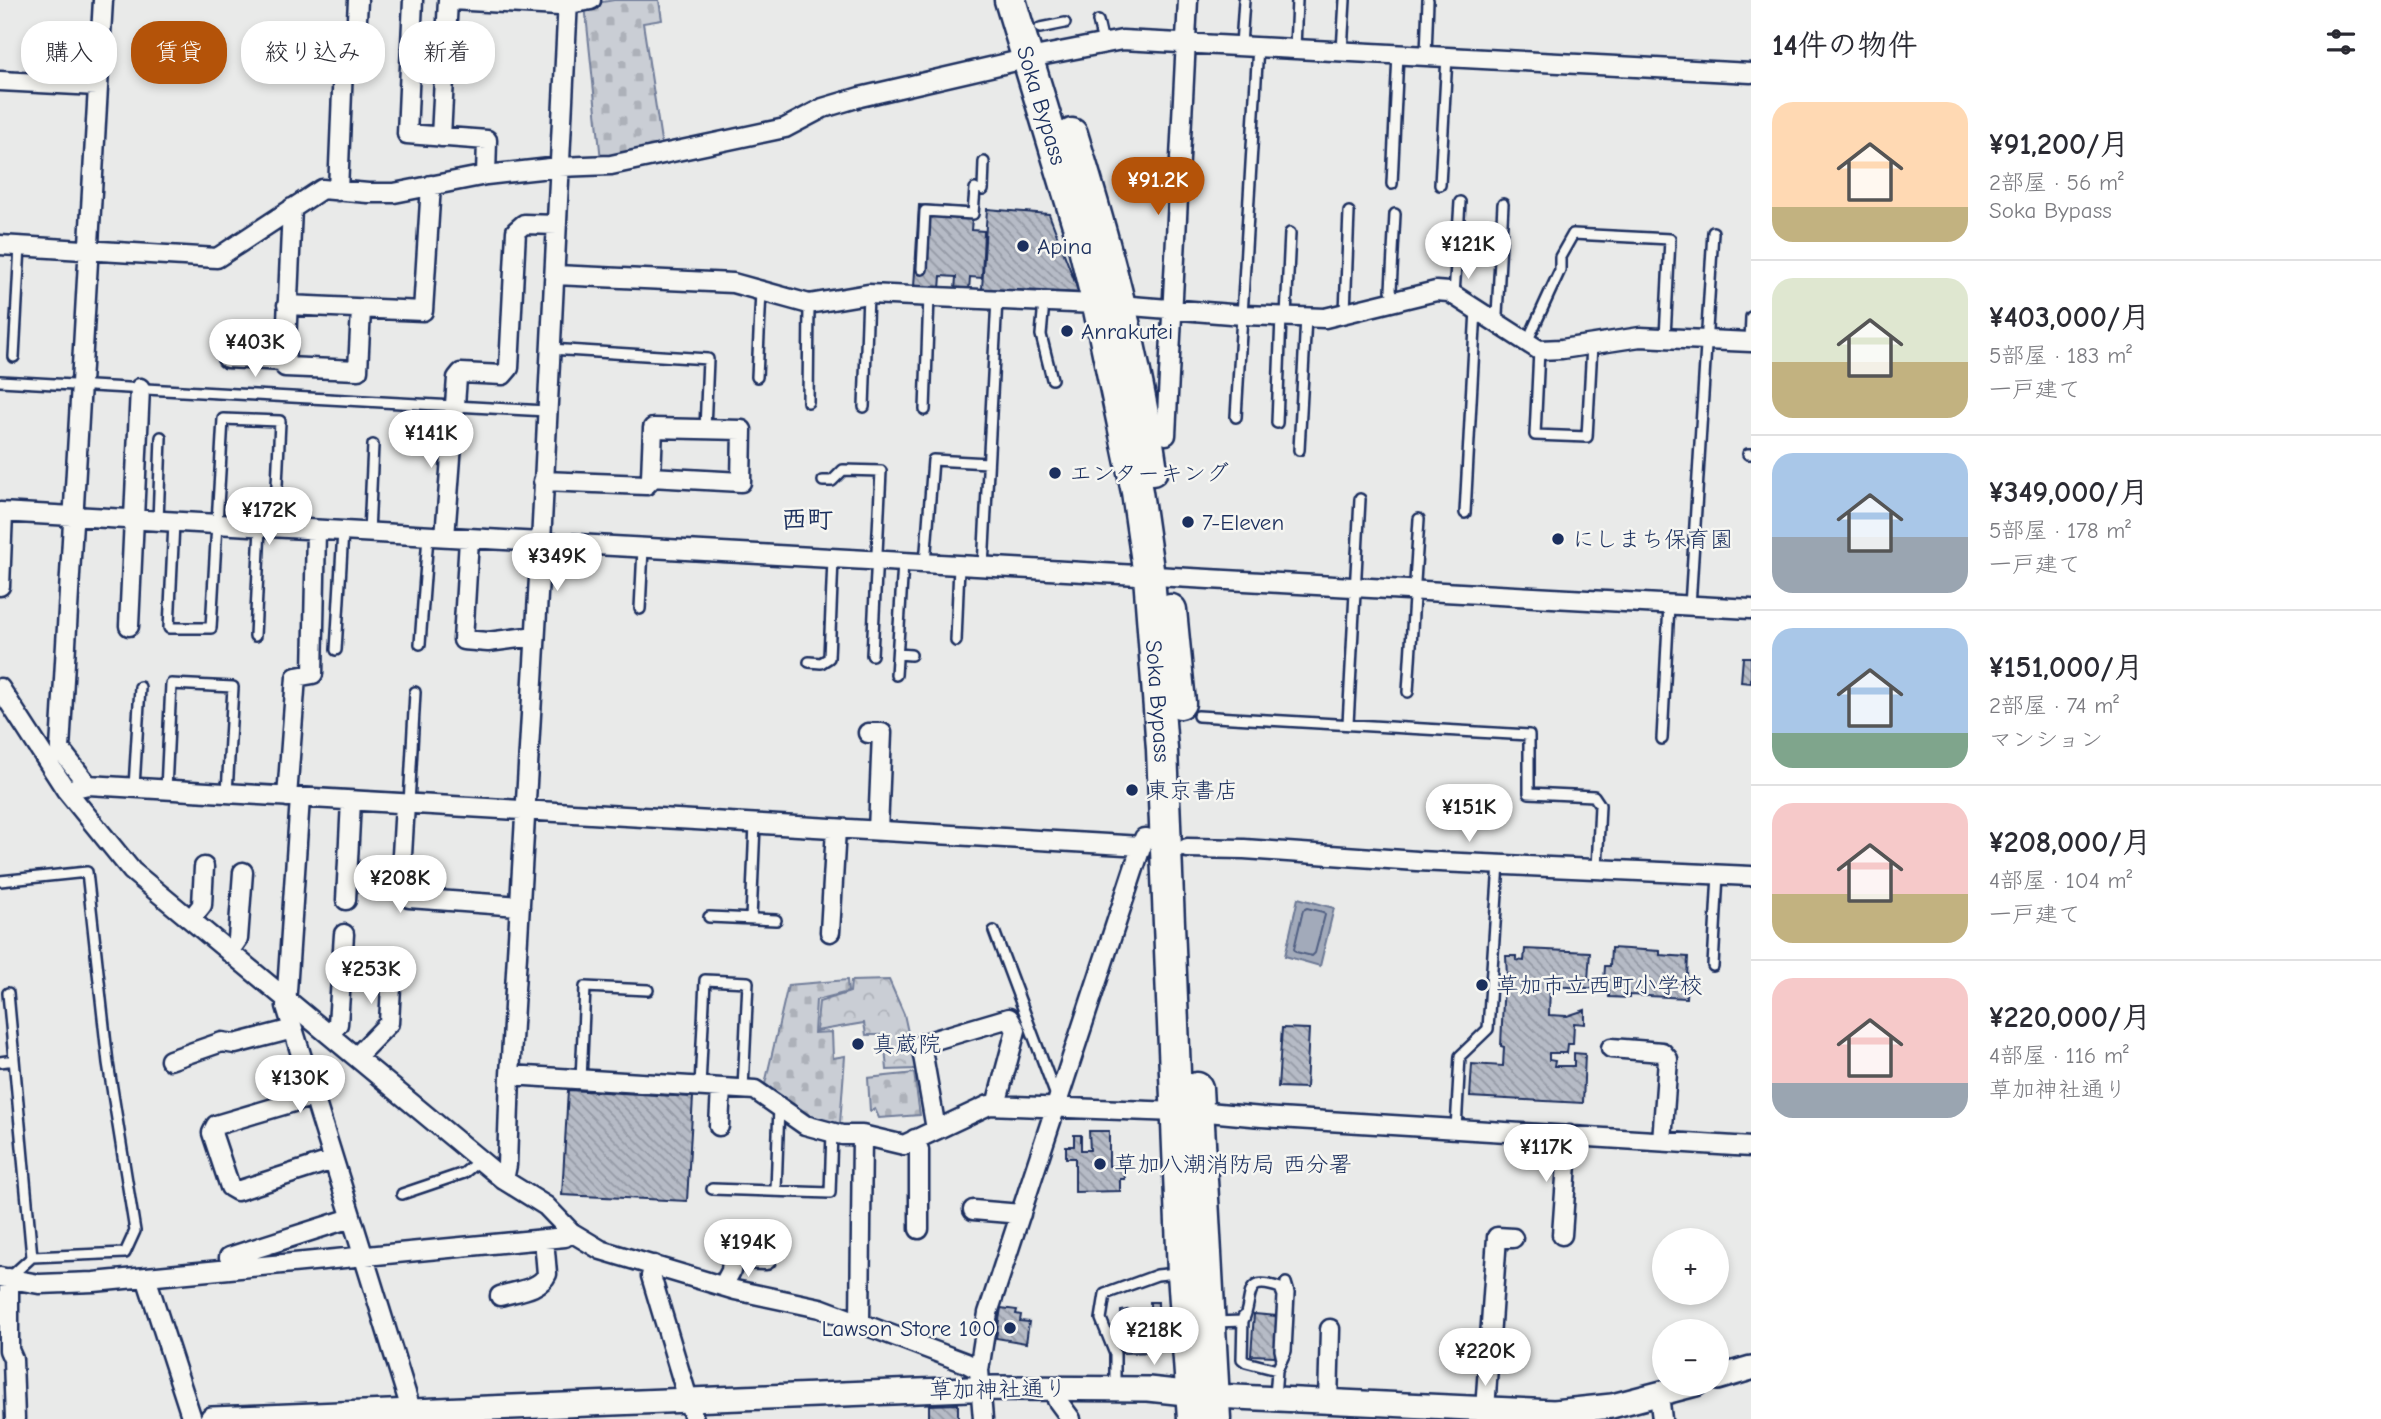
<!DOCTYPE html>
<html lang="ja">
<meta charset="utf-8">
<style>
:root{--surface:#fff;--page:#f7f7f7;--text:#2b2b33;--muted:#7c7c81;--line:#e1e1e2;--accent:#b45309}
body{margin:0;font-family:"Comic Neue","Klee One",sans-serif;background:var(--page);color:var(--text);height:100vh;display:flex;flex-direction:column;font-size:26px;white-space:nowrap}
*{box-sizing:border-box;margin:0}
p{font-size:23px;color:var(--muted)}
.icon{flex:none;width:38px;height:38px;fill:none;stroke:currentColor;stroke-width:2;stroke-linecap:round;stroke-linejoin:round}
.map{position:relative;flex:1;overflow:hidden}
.panel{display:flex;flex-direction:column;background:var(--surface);width:630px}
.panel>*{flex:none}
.top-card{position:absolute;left:21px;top:21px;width:665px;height:63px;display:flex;gap:14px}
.controls{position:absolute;left:1652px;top:1228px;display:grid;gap:14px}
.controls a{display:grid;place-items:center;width:77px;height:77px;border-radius:50%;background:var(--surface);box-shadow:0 4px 10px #0003;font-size:35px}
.price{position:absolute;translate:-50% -60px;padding:0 16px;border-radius:24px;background:#fff;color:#222;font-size:23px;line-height:46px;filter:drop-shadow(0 2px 4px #0008)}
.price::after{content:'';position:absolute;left:50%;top:42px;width:21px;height:16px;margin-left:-10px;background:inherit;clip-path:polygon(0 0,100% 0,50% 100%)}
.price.active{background:var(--accent);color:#fff}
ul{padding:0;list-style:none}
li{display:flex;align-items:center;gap:21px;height:175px;padding:0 21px}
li+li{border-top:2px solid var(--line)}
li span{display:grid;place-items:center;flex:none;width:196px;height:140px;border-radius:21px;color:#555}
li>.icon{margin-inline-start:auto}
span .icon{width:84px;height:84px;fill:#fffc;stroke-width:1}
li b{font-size:30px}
h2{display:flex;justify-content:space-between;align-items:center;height:84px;padding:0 21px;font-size:30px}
.chip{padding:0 24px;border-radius:28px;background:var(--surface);box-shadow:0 4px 10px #0003;font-size:24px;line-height:63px}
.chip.active{background:var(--accent);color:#fff}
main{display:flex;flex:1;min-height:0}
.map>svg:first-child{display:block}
.forest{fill:url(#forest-crowns);stroke:#727e9a;stroke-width:2}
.cemetery{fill:url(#cemetery-stones);stroke:#727e9a;stroke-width:2}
.water{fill:#a2aaba;stroke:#6c7995;stroke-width:2}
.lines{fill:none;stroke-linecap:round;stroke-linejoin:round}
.shore{stroke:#516083;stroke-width:2}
.building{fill:url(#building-back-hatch);stroke:#1b2f5e;stroke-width:2}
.service-casing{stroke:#1b2f5e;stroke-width:14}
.minor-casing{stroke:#1b2f5e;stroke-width:23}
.tertiary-casing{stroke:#1b2f5e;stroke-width:28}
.trunk-casing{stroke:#1b2f5e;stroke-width:35}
.service{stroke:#f6f6f2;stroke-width:9}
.minor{stroke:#f6f6f2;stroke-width:18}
.tertiary{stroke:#f6f6f2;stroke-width:23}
.trunk{stroke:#f6f6f2;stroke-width:30}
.poi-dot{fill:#1b2f5e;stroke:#f6f6f2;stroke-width:2.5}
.labels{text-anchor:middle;stroke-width:5;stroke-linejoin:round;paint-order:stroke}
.street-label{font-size:23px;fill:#1b2f5e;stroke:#f6f6f2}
.poi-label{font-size:23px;fill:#1b2f5e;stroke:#f6f6f2;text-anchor:start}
.quarter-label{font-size:26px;font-weight:bold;fill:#1b2f5e;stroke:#f6f6f2}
</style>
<main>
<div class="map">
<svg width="1751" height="1419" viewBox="0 0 1751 1419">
<defs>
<pattern id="forest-crowns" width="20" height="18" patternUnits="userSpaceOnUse" patternTransform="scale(1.75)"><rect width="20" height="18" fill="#caced5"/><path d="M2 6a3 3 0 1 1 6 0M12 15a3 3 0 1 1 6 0" fill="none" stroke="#adb1b9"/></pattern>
<pattern id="cemetery-stones" width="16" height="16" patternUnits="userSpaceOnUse" patternTransform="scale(1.75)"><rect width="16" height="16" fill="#caced5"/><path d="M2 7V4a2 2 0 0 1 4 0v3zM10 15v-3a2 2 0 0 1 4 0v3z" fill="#adb1b9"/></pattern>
<pattern id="building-back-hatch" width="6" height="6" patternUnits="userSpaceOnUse" patternTransform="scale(1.75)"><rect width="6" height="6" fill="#b6bbc6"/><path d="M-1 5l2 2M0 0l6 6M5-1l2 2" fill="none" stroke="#9398a4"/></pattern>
</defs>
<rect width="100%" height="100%" fill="#e9eae9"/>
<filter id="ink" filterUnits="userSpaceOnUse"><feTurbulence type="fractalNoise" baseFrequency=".0143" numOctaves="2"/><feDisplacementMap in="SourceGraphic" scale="14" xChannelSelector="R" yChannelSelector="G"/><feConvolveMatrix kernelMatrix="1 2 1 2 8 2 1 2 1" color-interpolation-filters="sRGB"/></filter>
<g filter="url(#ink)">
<path class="forest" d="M889,980L904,1014L916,1069L887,1070L884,1035H866L864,1023L816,1031L819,1002L850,992L851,981Z"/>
<path class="cemetery" d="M614,0H659L662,20L643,23L662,147L601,160L585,5Z
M847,980L848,992L816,1000L814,1033L832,1032L833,1058L845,1056L840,1124L807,1116L765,1084L788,985Z
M914,1073L920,1115L879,1118L875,1109L870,1111L868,1078Z"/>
<path class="water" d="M1298,898L1334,908L1320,966L1285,956Z"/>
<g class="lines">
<path class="shore" d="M1307,908L1323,912L1325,915L1315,953L1312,956L1296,952L1294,949L1303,910Z"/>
</g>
<path class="building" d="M919,205L967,208L966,218L972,219L971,230L984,231L982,278L970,277L969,291L955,290L956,277L941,276L940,289L914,287Z
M987,209L1049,214L1079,293L982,289Z
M1743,657H1751V683L1741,682Z
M1611,948L1660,951V955L1688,957L1686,998L1629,995V998L1609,997V992H1604V989L1550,986L1549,1015L1567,1016L1585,1010V1024L1574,1023L1573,1044H1568L1567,1053H1549V1060L1555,1061L1554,1066H1574V1053L1585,1054L1583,1103L1470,1097L1472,1064L1503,1066L1504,1047L1501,1046L1504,978H1507L1506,956H1516V960L1524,961L1525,949L1590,952L1588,980L1604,981L1605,966H1610Z
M1282,1028L1309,1029L1306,1088L1278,1087Z
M568,1090L693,1097L687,1201L562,1195Z
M1089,1131H1109V1166H1124L1125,1179H1120V1191L1075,1192V1158H1066V1146H1074V1135H1081V1150H1090Z
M1150,1302H1158L1159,1352L1122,1353L1121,1311L1127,1310L1128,1347L1151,1346Z
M1001,1308L1017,1310L1016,1314L1021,1315L1020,1321L1029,1322L1026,1343L996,1338Z
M1127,1310H1150L1151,1346L1128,1347Z
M1254,1314L1277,1316L1275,1356L1251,1355Z
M958,1404V1419H929V1405Z"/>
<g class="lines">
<defs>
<path id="service" d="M1098,21L1103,43
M1040,28L1065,23
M1241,45L1244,0
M1295,48L1297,0
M1342,51L1345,0
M1426,55L1428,0
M1392,184L1398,54
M1440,185L1447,56
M983,190L984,162
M922,269L925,211L973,214L975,189
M1454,295L1460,202
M1395,300L1391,290L1395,214
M1044,302L1041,335L1052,379
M1345,312L1349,212
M1286,316L1290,233
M1494,321L1497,315L1503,204
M1527,342L1560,270V257L1573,234L1670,239L1665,337
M1750,342L1751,317
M550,349L708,359L705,429
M1539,350L1535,435L1587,437L1592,345
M14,357L20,246
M757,377L761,291
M0,381L547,411
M808,402L809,304
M864,407L868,294
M925,410L929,296
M1236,417L1258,46
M1277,423L1281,316
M1299,450L1306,317
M1748,454H1751
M823,481H832L843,470L881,471L872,655
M1465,513L1476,309
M158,522L161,437
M174,523L169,628H211L223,419L280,421L275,528
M369,533L373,445
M925,564L933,460L988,463
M983,567L997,299
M1690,606L1713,232
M640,609L643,549
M255,636L260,527
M956,641L959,566
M420,644L428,536
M336,650L343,531
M898,654L911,655
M809,662L821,663L829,658L833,559
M896,675L903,563
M1408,692L1419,519
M1198,716L1529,735V793L1594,796L1600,805L1597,869
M1348,724L1360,499
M1662,739L1669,605
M134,787L140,687
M166,789L171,684L233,687L227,793
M409,804L415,692
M0,881L87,872L108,1063L135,1231L125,1253L32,1257L10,1277
M709,917L776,920
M751,919L755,824
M994,931L1056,1096
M1713,966L1718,874
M8,993L32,1257
M0,1062L14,1060
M581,1080L585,987L648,990
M700,1087L705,980L748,982L743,1089
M1456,1129L1460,1056L1488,1029L1499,864
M712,1189L830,1193L832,1132
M776,1191L779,1106
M402,1194L464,1173L480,1160
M1243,1317L1242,1359L1246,1362L1277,1370
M1243,1321C1254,1300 1241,1274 1280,1288L1283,1296L1280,1350L1282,1359
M1215,1322L1243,1321
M1115,1387V1354L1101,1319L1105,1294L1157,1275L1177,1273
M1275,1397L1277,1370L1286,1351L1289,1293L1286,1283"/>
<path id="minor" d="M413,0L407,134L487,140L486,175
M451,0L559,6L591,0
M0,81L97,86
M441,137L448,0
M338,191L343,67L346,61L355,56L358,0
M292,208L285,367L358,370L361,310
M0,245L217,258L322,189L368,193H394L486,175L559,167L611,165L785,128L823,108L860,97L1029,58L1122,40L1751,73
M555,275L733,283L809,304L868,294L1119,305L1243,315L1325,318L1436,291L1449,292L1539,350L1562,349L1640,337L1751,342
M287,305L423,311L431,185
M227,358L285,361
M1166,435L1188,0
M543,481L646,485L651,480V477L653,428L742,430L741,482L651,477
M0,512L1751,609
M445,537L457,378L461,373L503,375L509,368L516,231L524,224L557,225
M469,539L463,640L488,642L535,636
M0,586L3,513
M129,626L140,388
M0,688L66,790L132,871L504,1180L546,1206L571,1232L601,1250L735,1290L820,1308L966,1363L979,1370
M868,733H882L878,831
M88,785L60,749L103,0
M66,790L88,785L1142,846
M287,797L296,677L313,674L316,530
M300,798L286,1006L414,1419
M405,804L400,889L409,898L520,906
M1187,848L1244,849L1417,861L1751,876
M346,900L351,801
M191,919L202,905L204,867
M830,932L836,829
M229,952L238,939L243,872
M342,964L392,968L389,1023L356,1057
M330,1035L338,1024L344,934
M1611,1048L1662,1052L1668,1059L1662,1141
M170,1060L222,1042L235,1044L293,1029
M510,1075L755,1090L805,1125L842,1135H862L904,1145L989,1105L1177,1112
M314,1096L216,1125L212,1133L230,1187L237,1191L333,1160
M1197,1111L1262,1117L1751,1147
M719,1126L721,1088
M936,1129L921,1044L1009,1018L1016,1030L996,1105
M915,1139L919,1150V1229
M504,1180L507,1165L510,1075L541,543L568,0
M973,1210L1021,1214
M1562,1235L1569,1135
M229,1257L351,1218
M654,1265L651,1276L694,1419
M0,1277L39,1284L94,1282L565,1237L571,1232
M146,1277L192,1419
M9,1278V1350L13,1359L15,1419
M723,1286L731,1271L732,1259L766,1260
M500,1296C515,1291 540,1290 547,1274L544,1239
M860,1322L862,1135
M1057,1388V1400L1071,1419
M1659,1395L1662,1419
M1328,1402L1330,1329
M1485,1410L1497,1237L1513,1238
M983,1419L979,1370L988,1313L1144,838H1147"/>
<path id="tertiary" d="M1717,1378L1751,1368
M212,1419L994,1388L1148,1389L1214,1396L1554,1412L1612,1406L1696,1384"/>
<g id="trunk">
<path id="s1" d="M1010,0L1081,235L1098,305L1137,492L1149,576L1162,749L1183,1273L1193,1419"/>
<path d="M1072,134C1106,244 1136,356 1152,470"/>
<path d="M1171,610L1180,703"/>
<path d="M1197,1088L1215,1419"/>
</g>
</defs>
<use href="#service" class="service-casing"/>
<use href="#minor" class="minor-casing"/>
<use href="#tertiary" class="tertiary-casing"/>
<use href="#trunk" class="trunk-casing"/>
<use href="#service" class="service"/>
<use href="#minor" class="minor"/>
<use href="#tertiary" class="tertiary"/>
<use href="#trunk" class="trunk"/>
</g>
</g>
<g class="poi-dot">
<circle cx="1023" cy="246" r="7"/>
<circle cx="1067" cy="331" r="7"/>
<circle cx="1055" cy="473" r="7"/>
<circle cx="1188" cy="522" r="7"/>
<circle cx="1558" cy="539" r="7"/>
<circle cx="1132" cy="790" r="7"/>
<circle cx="1482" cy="985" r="7"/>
<circle cx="858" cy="1044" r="7"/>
<circle cx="1100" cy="1164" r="7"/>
<circle cx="1010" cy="1328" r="7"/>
</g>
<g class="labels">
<g class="street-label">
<text dy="8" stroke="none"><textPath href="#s1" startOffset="110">Soka Bypass</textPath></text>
<text dy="8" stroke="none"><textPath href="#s1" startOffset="719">Soka Bypass</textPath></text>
<text transform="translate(998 1389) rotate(-1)" y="8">草加神社通り</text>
</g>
<g class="poi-label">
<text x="1037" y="254">Apina</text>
<text x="1081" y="339">Anrakutei</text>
<text x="1069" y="481">エンターキング</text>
<text x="1202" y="530">7-Eleven</text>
<text x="1572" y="547">にしまち保育園</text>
<text x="1146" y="798">東京書店</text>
<text x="1496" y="993">草加市立西町小学校</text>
<text x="872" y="1052">真蔵院</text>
<text x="1114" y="1172">草加八潮消防局 西分署</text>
<text x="996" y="1336" text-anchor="end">Lawson Store 100</text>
</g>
<g class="quarter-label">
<text x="807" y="528">西町</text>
</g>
</g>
</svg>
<div class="controls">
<a>+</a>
<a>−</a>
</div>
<b class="price active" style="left:1158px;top:217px">¥91.2K</b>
<b class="price" style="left:1468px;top:281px">¥121K</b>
<b class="price" style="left:255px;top:379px">¥403K</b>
<b class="price" style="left:431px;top:470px">¥141K</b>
<b class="price" style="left:269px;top:547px">¥172K</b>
<b class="price" style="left:557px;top:593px">¥349K</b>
<b class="price" style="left:1469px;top:844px">¥151K</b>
<b class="price" style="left:400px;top:915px">¥208K</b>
<b class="price" style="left:371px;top:1006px">¥253K</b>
<b class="price" style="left:300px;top:1115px">¥130K</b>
<b class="price" style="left:1546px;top:1184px">¥117K</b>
<b class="price" style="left:748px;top:1279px">¥194K</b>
<b class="price" style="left:1154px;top:1367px">¥218K</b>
<b class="price" style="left:1485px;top:1388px">¥220K</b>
<div class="top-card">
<a class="chip">購入</a>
<a class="chip active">賃貸</a>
<a class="chip">絞り込み</a>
<a class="chip">新着</a>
</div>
</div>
<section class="panel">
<h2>14件の物件<svg class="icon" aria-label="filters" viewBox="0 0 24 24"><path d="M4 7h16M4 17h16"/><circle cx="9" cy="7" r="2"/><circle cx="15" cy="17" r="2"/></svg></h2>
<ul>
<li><span style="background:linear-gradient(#ffd9b3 75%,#c2b280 0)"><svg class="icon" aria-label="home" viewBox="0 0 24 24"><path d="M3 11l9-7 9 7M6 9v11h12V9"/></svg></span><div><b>¥91,200/月</b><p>2部屋 · 56 m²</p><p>Soka Bypass</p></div></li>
<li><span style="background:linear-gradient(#dfe7d0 60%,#c2b280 0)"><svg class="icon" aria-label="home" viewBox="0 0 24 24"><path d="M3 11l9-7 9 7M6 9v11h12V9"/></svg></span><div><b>¥403,000/月</b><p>5部屋 · 183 m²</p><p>一戸建て</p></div></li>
<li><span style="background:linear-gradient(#a9c7e8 60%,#9aa5b1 0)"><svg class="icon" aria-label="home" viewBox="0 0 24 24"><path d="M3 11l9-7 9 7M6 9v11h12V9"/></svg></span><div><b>¥349,000/月</b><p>5部屋 · 178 m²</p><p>一戸建て</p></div></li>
<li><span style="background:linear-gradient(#a9c7e8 75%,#7fa58c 0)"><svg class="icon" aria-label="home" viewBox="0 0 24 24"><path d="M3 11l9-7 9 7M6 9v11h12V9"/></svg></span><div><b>¥151,000/月</b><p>2部屋 · 74 m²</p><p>マンション</p></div></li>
<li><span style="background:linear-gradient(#f6c9c9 65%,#c2b280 0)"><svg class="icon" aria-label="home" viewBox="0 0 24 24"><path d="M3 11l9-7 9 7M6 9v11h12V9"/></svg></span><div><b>¥208,000/月</b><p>4部屋 · 104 m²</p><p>一戸建て</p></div></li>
<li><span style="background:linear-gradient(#f6c9c9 75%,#9aa5b1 0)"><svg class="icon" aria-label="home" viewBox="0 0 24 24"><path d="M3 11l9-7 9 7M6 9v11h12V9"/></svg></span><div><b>¥220,000/月</b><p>4部屋 · 116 m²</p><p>草加神社通り</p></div></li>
</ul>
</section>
</main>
